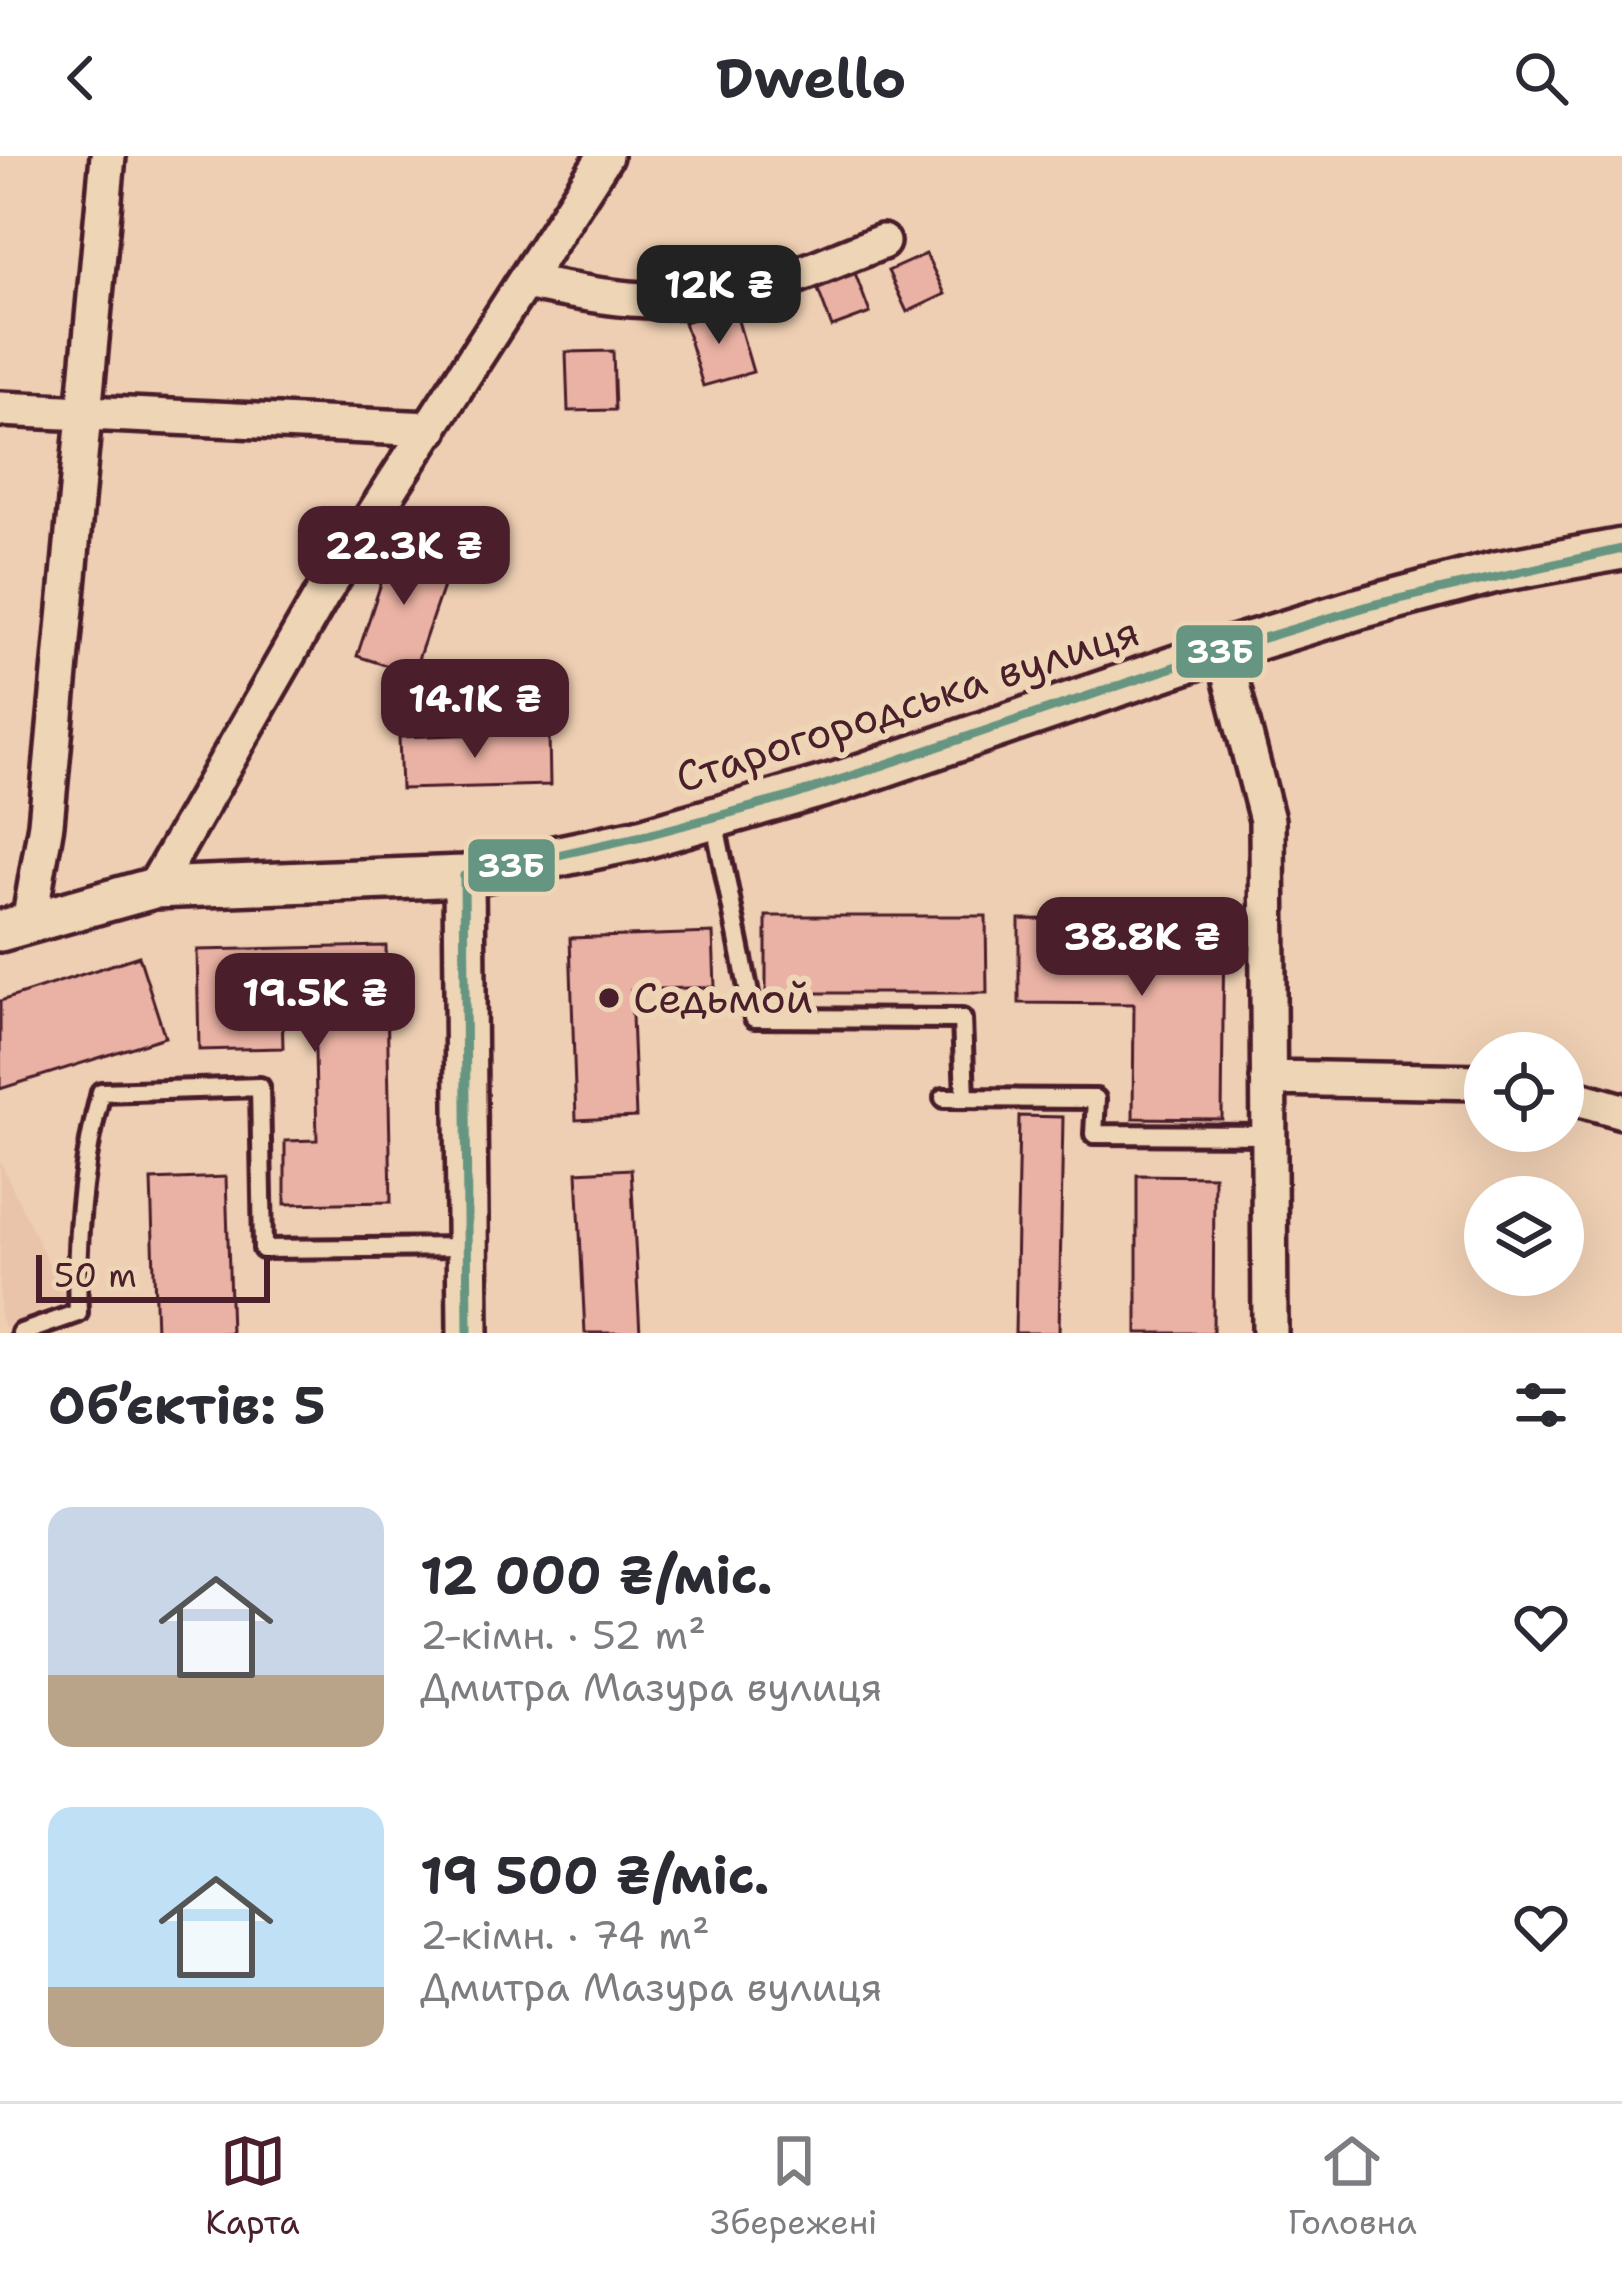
<!DOCTYPE html>
<html lang="uk">
<meta charset="utf-8">
<style>
:root{--surface:#fff;--page:#f7f7f7;--text:#2b2b33;--muted:#7c7c81;--line:#e1e1e2;--accent:#4a1f2b}
body{margin:0;font-family:"Shantell Sans",sans-serif;background:var(--page);color:var(--text);height:100vh;display:flex;flex-direction:column;font-size:45px;white-space:nowrap}
*{box-sizing:border-box;margin:0}
p{font-size:39px;color:var(--muted)}
.icon{flex:none;width:66px;height:66px;fill:none;stroke:currentColor;stroke-width:2;stroke-linecap:round;stroke-linejoin:round}
.map{position:relative;height:1177px;overflow:hidden}
.sheet{display:flex;flex-direction:column;background:var(--surface);flex:1}
.sheet>*{flex:none}
.controls{position:absolute;left:1464px;top:876px;display:grid;gap:24px}
.controls a{display:grid;place-items:center;width:120px;height:120px;border-radius:50%;background:var(--surface);box-shadow:0 12px 48px #0002;font-size:60px}
.scale{position:absolute;left:36px;bottom:30px;width:234px;box-sizing:border-box;padding-left:12px;border:6px solid #4a1f2b;border-top:0;font-size:33px;line-height:42px;white-space:nowrap;color:#4a1f2b;-webkit-text-stroke:9px #edd5b5;paint-order:stroke}
.price{position:absolute;translate:-50% -102px;padding:0 27px;border-radius:24px;background:var(--accent);color:#fff;font-size:39px;line-height:78px;filter:drop-shadow(0 3px 6px #0008)}
.price::after{content:'';position:absolute;left:50%;top:72px;width:36px;height:27px;margin-left:-18px;background:inherit;clip-path:polygon(0 0,100% 0,50% 100%)}
.price.active{background:#222;color:#fff}
ul{padding:0;list-style:none}
li{display:flex;align-items:center;gap:36px;height:300px;padding:0 48px}
li span{display:grid;place-items:center;flex:none;width:336px;height:240px;border-radius:24px;color:#555}
li>.icon{margin-inline-start:auto}
span .icon{width:144px;height:144px;fill:#fffc;stroke-width:1}
li b{font-size:51px}
h2{display:flex;justify-content:space-between;align-items:center;height:144px;padding:0 48px;font-size:51px}
header{display:flex;justify-content:space-between;align-items:center;height:156px;padding:0 48px;background:var(--surface);font-size:54px;font-weight:700}
.tab-bar{display:flex;justify-content:space-around;align-items:center;height:168px;border-top:3px solid var(--line);background:var(--surface);font-size:33px;color:var(--muted)}
.tab-bar a{display:grid;justify-items:center;gap:6px}
.tab-bar .active{color:var(--accent)}
.map>svg:first-child{display:block}
.built{fill:#eac3ab}
.building{fill:#eab2a4;stroke:#4a1f2b;stroke-width:3}
.lines{fill:none;stroke-linecap:round;stroke-linejoin:round}
.service-casing{stroke:#4a1f2b;stroke-width:26}
.minor-casing{stroke:#4a1f2b;stroke-width:42}
.tertiary-casing{stroke:#4a1f2b;stroke-width:48}
.service{stroke:#edd5b5;stroke-width:16}
.minor{stroke:#edd5b5;stroke-width:33}
.tertiary{stroke:#edd5b5;stroke-width:39}
.bus-1-casing{stroke:#edd5b5;stroke-width:18}
.bus-1{stroke:#669582;stroke-width:9}
.poi-dot{fill:#4a1f2b;stroke:#edd5b5;stroke-width:4.5}
.labels{text-anchor:middle;stroke-width:12;stroke-linejoin:round;paint-order:stroke}
.street-label{font-size:42px;fill:#4a1f2b;stroke:#edd5b5}
.poi-label{font-size:42px;fill:#4a1f2b;stroke:#edd5b5;text-anchor:start}
.line-badge{stroke:#edd5b5;stroke-width:4.5}
.badge-label{font-size:33px;text-anchor:middle;font-weight:bold;fill:#fff}
</style>
<header><svg class="icon" aria-label="back" viewBox="0 0 24 24"><path d="M15 5l-7 7 7 7"/></svg>Dwello<svg class="icon" aria-label="search" viewBox="0 0 24 24"><circle cx="10" cy="10" r="6"/><path d="M15 15l6 6"/></svg></header>
<div class="map">
<svg width="1622" height="1177" viewBox="0 0 1622 1177">
<rect width="100%" height="100%" fill="#eecfb3"/>
<filter id="ink" filterUnits="userSpaceOnUse"><feTurbulence type="fractalNoise" baseFrequency=".00833" numOctaves="2"/><feDisplacementMap in="SourceGraphic" scale="24" xChannelSelector="R" yChannelSelector="G"/><feConvolveMatrix kernelMatrix="1 2 1 2 8 2 1 2 1" color-interpolation-filters="sRGB"/></filter>
<g filter="url(#ink)">
<path class="built" d="M0,1005L65,1142L5,1171L0,1161Z"/>
<path class="building" d="M926,98L945,138L907,156L888,115Z
M855,117L870,157L832,171L817,131Z
M734,151L753,216L703,230L684,166Z
M613,195L615,254L568,255L566,196Z
M395,385L452,404L413,518L357,500Z
M549,576L550,629L401,633L399,581Z
M766,760H986L987,837H766Z
M1019,763L1224,765L1222,963L1133,962L1134,848L1019,847Z
M713,777L715,831L631,834L636,961L576,964L570,782Z
M386,790L391,1046L285,1048V985L317,984L314,851L282,852L283,892L199,894L197,794Z
M139,800L165,881L0,933V845Z
M1019,960L1063,961L1059,1177H1015Z
M631,1013L640,1177H585L577,1016Z
M1137,1019L1214,1020L1213,1177H1137Z
M226,1021L231,1177H156L151,1024Z"/>
<g class="lines">
<defs>
<path id="service" d="M714,663L754,862L962,863L965,942
M944,942L1096,943L1094,978L1268,979
M21,1177L78,1157C75,1082 82,1009 101,936L260,931L263,1093L466,1091"/>
<path id="minor" d="M525,126C597,141 666,153 740,137C787,127 836,103 882,86
M0,253L431,273
M1223,494L1267,664L1270,1177
M154,732L322,439L605,0
M29,767L46,668L108,0
M1268,922L1485,926
M1563,938L1622,955"/>
<path id="tertiary" d="M464,720L468,1177
M0,775L154,732L464,720L641,683L838,626L1223,494L1357,453L1496,416L1622,393"/>
</defs>
<use href="#service" class="service-casing"/>
<use href="#minor" class="minor-casing"/>
<use href="#tertiary" class="tertiary-casing"/>
<use href="#service" class="service"/>
<use href="#minor" class="minor"/>
<use href="#tertiary" class="tertiary"/>
<defs>
<path id="bus-1" d="M468,1177L464,720L651,678L789,641L1224,494L1372,449L1622,393"/>
</defs>
<use href="#bus-1" class="bus-1-casing"/>
<use href="#bus-1" class="bus-1"/>
</g>
</g>
<circle class="poi-dot" cx="609" cy="842" r="12"/>
<g class="labels">
<g class="street-label">
<text transform="translate(907 548) rotate(-18)" y="15">Старогородська вулиця</text>
</g>
<g class="poi-label">
<text x="633" y="857">Седьмой</text>
</g>
</g>
<g class="line-badge">
<rect x="1174" y="467" width="91" height="57" rx="12" fill="#669582"/>
<rect x="466" y="681" width="91" height="57" rx="12" fill="#669582"/>
</g>
<g class="badge-label">
<text x="1220" y="507">33Б</text>
<text x="511" y="721">33Б</text>
</g>
</svg>
<div class="controls">
<a><svg class="icon" aria-label="locate" viewBox="0 0 24 24"><circle cx="12" cy="12" r="6"/><path d="M12 2v4M12 18v4M2 12h4M18 12h4"/></svg></a>
<a><svg class="icon" aria-label="layers" viewBox="0 0 24 24"><path d="M12 4l9 5-9 5-9-5zM3 14l9 5 9-5"/></svg></a>
</div>
<div class="scale">50 m</div>
<b class="price active" style="left:719px;top:191px">12K ₴</b>
<b class="price" style="left:404px;top:452px">22.3K ₴</b>
<b class="price" style="left:475px;top:605px">14.1K ₴</b>
<b class="price" style="left:1142px;top:843px">38.8K ₴</b>
<b class="price" style="left:315px;top:899px">19.5K ₴</b>
</div>
<section class="sheet">
<h2>Об’єктів: 5<svg class="icon" aria-label="filters" viewBox="0 0 24 24"><path d="M4 7h16M4 17h16"/><circle cx="9" cy="7" r="2"/><circle cx="15" cy="17" r="2"/></svg></h2>
<ul>
<li><span style="background:linear-gradient(#c9d6e8 70%,#b9a48a 0)"><svg class="icon" aria-label="home" viewBox="0 0 24 24"><path d="M3 11l9-7 9 7M6 9v11h12V9"/></svg></span><div><b>12 000 ₴/міс.</b><p>2-кімн. · 52 m²</p><p>Дмитра Мазура вулиця</p></div><svg class="icon" aria-label="heart" viewBox="0 0 24 24"><path d="M12 20l-8-8c-3-5 5-10 8-4 3-6 11-1 8 4z"/></svg></li>
<li><span style="background:linear-gradient(#bfe0f5 75%,#b9a48a 0)"><svg class="icon" aria-label="home" viewBox="0 0 24 24"><path d="M3 11l9-7 9 7M6 9v11h12V9"/></svg></span><div><b>19 500 ₴/міс.</b><p>2-кімн. · 74 m²</p><p>Дмитра Мазура вулиця</p></div><svg class="icon" aria-label="heart" viewBox="0 0 24 24"><path d="M12 20l-8-8c-3-5 5-10 8-4 3-6 11-1 8 4z"/></svg></li>
</ul>
</section>
<nav class="tab-bar">
<a class="active"><svg class="icon" aria-label="map" viewBox="0 0 24 24"><path d="M3 6l6-2 6 2 6-2v14l-6 2-6-2-6 2zM9 4v14M15 6v14"/></svg>Карта</a>
<a><svg class="icon" aria-label="saved" viewBox="0 0 24 24"><path d="M7 4h10v16l-5-4-5 4z"/></svg>Збережені</a>
<a><svg class="icon" aria-label="home" viewBox="0 0 24 24"><path d="M3 11l9-7 9 7M6 9v11h12V9"/></svg>Головна</a>
</nav>
